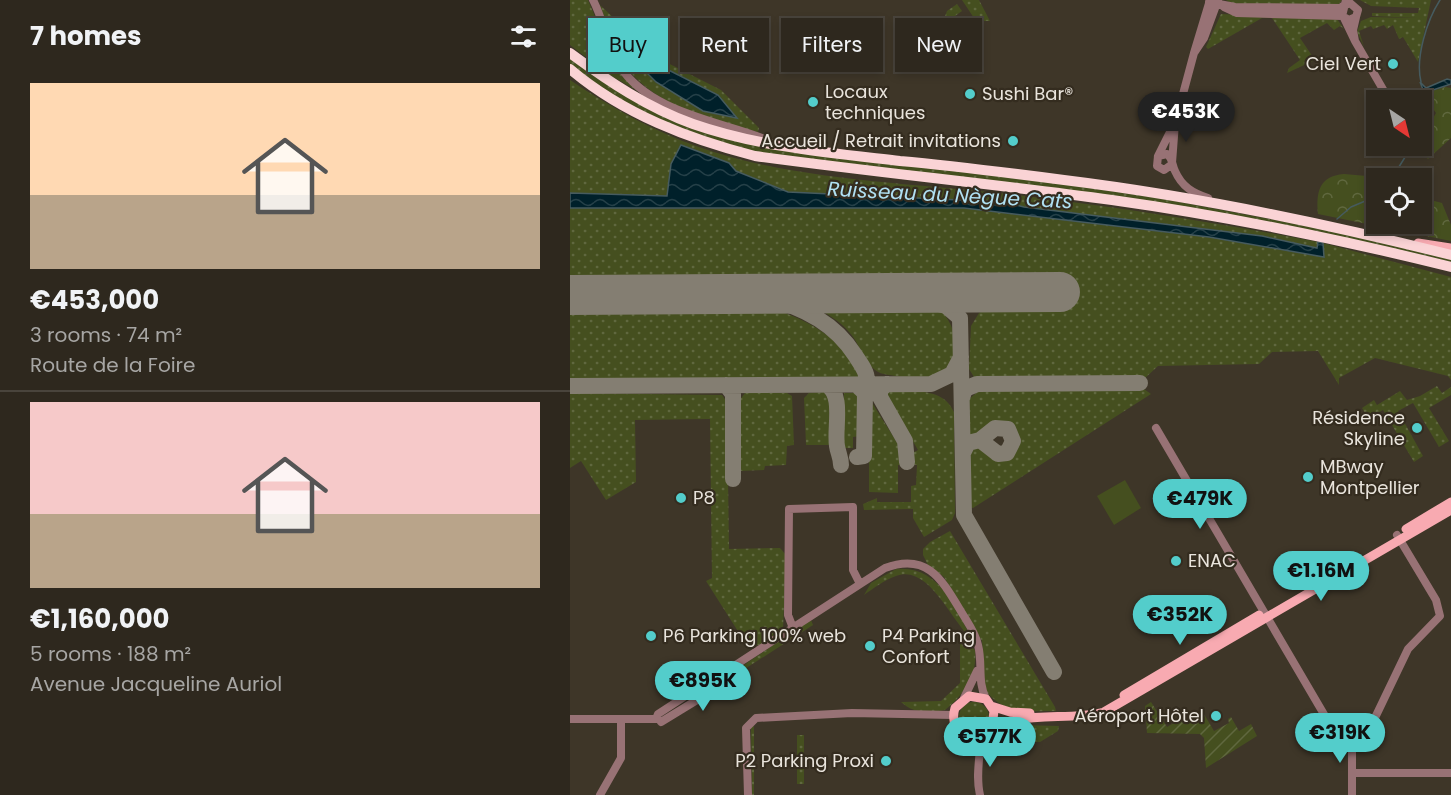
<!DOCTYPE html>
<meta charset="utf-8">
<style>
:root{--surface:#2e281e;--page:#3a342b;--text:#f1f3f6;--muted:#a7a6a4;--line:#49443c;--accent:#53cdcb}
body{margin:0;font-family:Poppins,sans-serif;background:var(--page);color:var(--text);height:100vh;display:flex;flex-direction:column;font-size:22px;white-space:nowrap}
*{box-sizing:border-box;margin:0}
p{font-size:20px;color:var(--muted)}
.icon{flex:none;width:33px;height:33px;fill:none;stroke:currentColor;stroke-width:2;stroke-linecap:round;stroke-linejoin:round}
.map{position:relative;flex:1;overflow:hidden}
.sheet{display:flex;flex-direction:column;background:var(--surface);width:570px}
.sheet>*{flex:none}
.guide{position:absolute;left:18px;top:18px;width:570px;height:54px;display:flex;gap:12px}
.needle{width:39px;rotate:145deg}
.controls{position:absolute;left:796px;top:90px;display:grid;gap:12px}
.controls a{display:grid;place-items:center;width:66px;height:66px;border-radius:0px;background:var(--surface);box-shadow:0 3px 9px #0003,0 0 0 2px var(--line);font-size:30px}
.price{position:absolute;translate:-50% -51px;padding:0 14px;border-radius:21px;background:var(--accent);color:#111;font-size:20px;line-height:39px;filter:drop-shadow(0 2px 3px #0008)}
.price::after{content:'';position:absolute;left:50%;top:36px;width:18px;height:14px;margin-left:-9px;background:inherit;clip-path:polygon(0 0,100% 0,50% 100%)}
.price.on{background:#222;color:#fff}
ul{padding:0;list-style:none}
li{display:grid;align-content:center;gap:12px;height:318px;padding:0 30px}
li+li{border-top:2px solid var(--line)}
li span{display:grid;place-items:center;height:186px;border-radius:0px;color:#555}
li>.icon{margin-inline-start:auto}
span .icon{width:108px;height:108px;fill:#fffc;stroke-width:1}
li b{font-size:26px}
h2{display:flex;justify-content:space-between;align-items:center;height:72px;padding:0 30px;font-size:26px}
.pill{padding:0 21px;border-radius:0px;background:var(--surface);box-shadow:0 3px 9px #0003,0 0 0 2px var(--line);font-size:21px;line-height:54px}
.pill.on{background:var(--accent);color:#111}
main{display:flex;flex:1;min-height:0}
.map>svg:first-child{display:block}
.grass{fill:url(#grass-dots)}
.forest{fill:url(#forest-crowns)}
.garden{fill:url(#garden-furrows)}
.pitch{fill:#454f1f}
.water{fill:url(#water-waves);stroke:#465b5f;stroke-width:1.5}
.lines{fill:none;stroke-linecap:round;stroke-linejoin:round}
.stream{stroke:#465b5f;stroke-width:1.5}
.taxiway{stroke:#847e72;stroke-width:16}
.runway{stroke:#847e72;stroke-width:40}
.minor{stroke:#987275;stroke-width:8}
.major{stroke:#f8aab1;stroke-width:9}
.highway{stroke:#fad3d5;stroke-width:10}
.poi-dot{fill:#53cdcb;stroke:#342c1f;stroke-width:2}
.labels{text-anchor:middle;stroke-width:4.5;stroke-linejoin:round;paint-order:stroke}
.poi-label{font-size:18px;fill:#e9e4dc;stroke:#342c1f;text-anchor:start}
.water-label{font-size:20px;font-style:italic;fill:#b0e0f2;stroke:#342c1f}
</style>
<main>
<section class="sheet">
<h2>7 homes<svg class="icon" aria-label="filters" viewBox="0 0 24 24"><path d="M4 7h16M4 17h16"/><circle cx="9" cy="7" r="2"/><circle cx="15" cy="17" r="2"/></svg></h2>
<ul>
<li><span style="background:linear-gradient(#ffd9b3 60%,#b9a48a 0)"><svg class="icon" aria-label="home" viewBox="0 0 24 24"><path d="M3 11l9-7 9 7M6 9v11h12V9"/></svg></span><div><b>€453,000</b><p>3 rooms · 74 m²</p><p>Route de la Foire</p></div></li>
<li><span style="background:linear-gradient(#f6c9c9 60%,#b9a48a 0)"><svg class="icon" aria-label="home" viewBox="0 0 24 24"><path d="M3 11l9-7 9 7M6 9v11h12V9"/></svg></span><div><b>€1,160,000</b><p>5 rooms · 188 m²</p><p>Avenue Jacqueline Auriol</p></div></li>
</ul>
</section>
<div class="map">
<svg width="881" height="795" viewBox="0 0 881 795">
<defs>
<pattern id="grass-dots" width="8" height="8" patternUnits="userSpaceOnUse" patternTransform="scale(1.5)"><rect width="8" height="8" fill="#454f1f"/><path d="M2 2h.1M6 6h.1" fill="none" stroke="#60683f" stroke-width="1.8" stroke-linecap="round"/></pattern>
<pattern id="forest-crowns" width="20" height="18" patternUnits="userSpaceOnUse" patternTransform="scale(1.5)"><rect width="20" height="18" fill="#454f1f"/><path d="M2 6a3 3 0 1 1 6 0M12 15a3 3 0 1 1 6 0" fill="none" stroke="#60683f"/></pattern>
<pattern id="garden-furrows" width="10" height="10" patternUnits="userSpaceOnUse" patternTransform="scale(1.5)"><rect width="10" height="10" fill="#454f1f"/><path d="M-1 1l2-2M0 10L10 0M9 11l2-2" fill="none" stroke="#60683f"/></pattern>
<pattern id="water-waves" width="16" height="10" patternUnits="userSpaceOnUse" patternTransform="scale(1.5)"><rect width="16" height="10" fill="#00202a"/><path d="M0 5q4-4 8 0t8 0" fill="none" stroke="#254048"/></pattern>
</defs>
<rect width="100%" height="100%" fill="#3e3628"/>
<path class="grass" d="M0,0H18L48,71L71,93L38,74L0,45Z
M392,0H409L420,21H406Z
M656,0H772L769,4L664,5Z
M790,0H861L848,62L833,37L829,39L823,25L817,29L814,25L803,29L801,26L789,31L794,47L787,32L791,21L801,17L848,18L802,16V13H848L849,8L801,6Z
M387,4L392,11L381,19H374L377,11Z
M30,5L84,56L151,90L189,128L188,132C141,120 80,105 52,61C42,46 37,23 30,5Z
M651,14L767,19L774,29L770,26L764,30L757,23L730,38L745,60L717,73L719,68L730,60L702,18H692L638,49L636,47Z
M0,58L132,131L588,198L737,226L881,258V262L771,237L171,150L101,126L41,94L0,65Z
M0,80C40,107 83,131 129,147C225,181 345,183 447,195C548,207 648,223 748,242L747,248L692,236L454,207L433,202L218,192L166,171L159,163L101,164L97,196L6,195L0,193Z
M293,207L394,208L639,237L753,256V243L881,277V380L878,376L805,358L769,378V385L748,351L702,352L689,364L588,366L574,379L404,377L399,369L401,326L409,313L421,306H490V278L0,281V208L218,209Z
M246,307H367C386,322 396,359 369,374C356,381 328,377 314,374C296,371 291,344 279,332C270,321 258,315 246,307Z
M201,308C237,320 275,338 289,377L0,379V309Z
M867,386L872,393L881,387V395L859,408L879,441L869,447L843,403L828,411L853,456L844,462L813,410L798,418L792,408L804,400L807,405L830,391L837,400L850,396Z
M411,389H574L581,394L403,508L399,507V448H412L420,456L433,459L443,453L448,442L443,428L429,422L421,424L411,434L400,435L399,399Z
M254,392L259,397L261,445H236L234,398L239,393Z
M314,392C339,392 372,385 384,412L385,513L382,520L354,537L343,518V509L294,510L293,504L307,498V502H341V486L346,485L347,465L340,464L339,455L348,450Z
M0,393L152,395L157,402L159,549L210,548L216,555L213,630L189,645L178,647L136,581L142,578L140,419L65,420L66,482L36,500L11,461L0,468Z
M175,393H217L222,396L224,445L217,446L216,465L195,466L194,470L170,471L169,401Z
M274,393H289L290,436L283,437V448H273Z
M299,398L333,452V465H328V493L299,492Z
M380,531L485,707L486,711C456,711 435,715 415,690L412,641L374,577L358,565L353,555V549L360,542Z
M326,569C369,565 385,607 402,639C382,623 359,563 326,576C314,580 304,588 294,595L301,583Z
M241,620L243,625L150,685L156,677Z
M390,638L405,650C408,674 393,696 375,710C358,713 344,714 331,702L371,701L390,683Z
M389 717a15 15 0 1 1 30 0a15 15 0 1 1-30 0Z
M449,725L489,726L488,731L470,742H439L417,756L413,748L431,729Z
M184,726V795H223H182L181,727Z
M227,735H234V757H227Z
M227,764H234V784H227Z"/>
<path class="forest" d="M875,87L881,88V138L858,159L847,148L852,146V138L866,113L853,94Z
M774,174L819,178H807V224H852V194L853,198L872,203L881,225V241L748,214C746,192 749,176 774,174Z"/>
<path class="garden" d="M581,702L597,727L612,718L615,723L634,714L644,731L659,723L658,719L661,717L669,731L681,724L687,736L636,768L634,738L630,734L577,733L575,706Z"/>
<path class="pitch" d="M555,480L571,508L544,525L527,496Z"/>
<path class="water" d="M57,49L148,95L167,118L133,111L86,82L56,52Z
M877,79L881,80V84L857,92H854L850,82L856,88Z
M111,145L159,163L166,171L218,192L433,202L454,207L692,236L747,248L748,242L753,243L754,257L639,237L394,208H0V193L97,196L101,164Z"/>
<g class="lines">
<path class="stream" d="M851,82C845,58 857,20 870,0
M852,131L858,113L856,91
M822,178L842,146
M767,219L781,207L807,196"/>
<path class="taxiway" d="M334,293L376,306L390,318L394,515L484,672
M173,294C218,300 260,316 285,355C290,363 297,371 297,380L291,385
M317,384L310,390V397L335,441L337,462
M156,385L163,394V479
M257,385C274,395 264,429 267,446C268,453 271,457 271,465
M0,386L361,384L382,374L391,357
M392,398L395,389L407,384L570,383
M393,453L398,443L410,440L425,428L438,429L443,441L437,453L428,454L410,440
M287,457L294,456L295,393L287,385"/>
<path class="runway" d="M0,295L490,292"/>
<path class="minor" d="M23,0C34,21 37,45 49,65C79,112 145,120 192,138
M640,0L624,53L634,38L648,0
M639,2L665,7L772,8
M773,6L780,3L788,10L786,17L779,20L772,16L776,0
M654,7L667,13L772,16
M774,18L785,41L783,30L786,17
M785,41L818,98L827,100L840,93
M605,123L602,163L601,165L594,170L587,166L588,156L597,154C603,159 602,165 605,171C612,187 623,193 638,198
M588,156L606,120L624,53
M586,428L755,716L762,725L782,733
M223,628L218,615L219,509L283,507V570L290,584
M394,698L407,671
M0,719H86L88,714L137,682H144L164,666L315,568C358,552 372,580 392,613C398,623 406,634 408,645C413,664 407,681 416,699
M91,722L145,689L144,682
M782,733L802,724L838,649L870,616L866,600L827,535
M782,733V795
M783,773H881
M30,795L51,758V719
M178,795L176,728L186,718L282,713L383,715
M410,795C405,774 411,757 410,736"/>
<path class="major" d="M848,243L881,248
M836,529L881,502
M554,695L689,615
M421,706L440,712L460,713
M422,727L424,711L416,699L399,696L385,708C381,721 386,734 400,737C411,739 427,724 442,721C472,713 503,720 534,712L881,510"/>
<path class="highway" d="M0,53C38,81 78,108 123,124C189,147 261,153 330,161C385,166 440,173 494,180C624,196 754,223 881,255
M0,69C53,114 119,139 185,156C303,172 423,184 542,200C656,216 769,239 881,267"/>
</g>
<g class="poi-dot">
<circle cx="823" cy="64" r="6"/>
<circle cx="400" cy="94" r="6"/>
<circle cx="243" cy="102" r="6"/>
<circle cx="443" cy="141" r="6"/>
<circle cx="847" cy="428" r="6"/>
<circle cx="738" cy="477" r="6"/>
<circle cx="111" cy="498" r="6"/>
<circle cx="606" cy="561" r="6"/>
<circle cx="81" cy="636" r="6"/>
<circle cx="300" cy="646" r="6"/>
<circle cx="646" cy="716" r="6"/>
<circle cx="316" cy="761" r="6"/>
</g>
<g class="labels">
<g class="poi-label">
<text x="811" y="70" text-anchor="end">Ciel Vert</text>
<text x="255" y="98">Locaux<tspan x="255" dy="21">techniques</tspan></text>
<text x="412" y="100">Sushi Bar®</text>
<text x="431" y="147" text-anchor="end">Accueil / Retrait invitations</text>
<text x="835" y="424" text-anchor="end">Résidence<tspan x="835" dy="21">Skyline</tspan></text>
<text x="750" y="473">MBway<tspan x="750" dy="21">Montpellier</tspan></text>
<text x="123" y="504">P8</text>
<text x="618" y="567">ENAC</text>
<text x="93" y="642">P6 Parking 100% web</text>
<text x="312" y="642">P4 Parking<tspan x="312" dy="21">Confort</tspan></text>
<text x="634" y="722" text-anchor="end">Aéroport Hôtel</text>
<text x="304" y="767" text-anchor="end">P2 Parking Proxi</text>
</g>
<g class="water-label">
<text transform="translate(380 195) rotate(3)" y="7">Ruisseau du Nègue Cats</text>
</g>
</g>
</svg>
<div class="controls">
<a><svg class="needle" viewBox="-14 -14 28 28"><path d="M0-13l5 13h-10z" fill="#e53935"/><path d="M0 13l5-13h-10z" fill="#a7a6a4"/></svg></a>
<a><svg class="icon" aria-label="locate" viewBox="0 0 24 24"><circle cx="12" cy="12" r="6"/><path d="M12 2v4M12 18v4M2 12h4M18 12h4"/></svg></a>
</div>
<b class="price on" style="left:616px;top:143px">€453K</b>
<b class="price" style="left:630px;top:530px">€479K</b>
<b class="price" style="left:751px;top:602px">€1.16M</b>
<b class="price" style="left:610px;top:646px">€352K</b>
<b class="price" style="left:133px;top:712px">€895K</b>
<b class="price" style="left:770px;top:764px">€319K</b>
<b class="price" style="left:420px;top:768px">€577K</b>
<div class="guide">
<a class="pill on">Buy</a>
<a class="pill">Rent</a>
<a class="pill">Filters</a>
<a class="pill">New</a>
</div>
</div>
</main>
